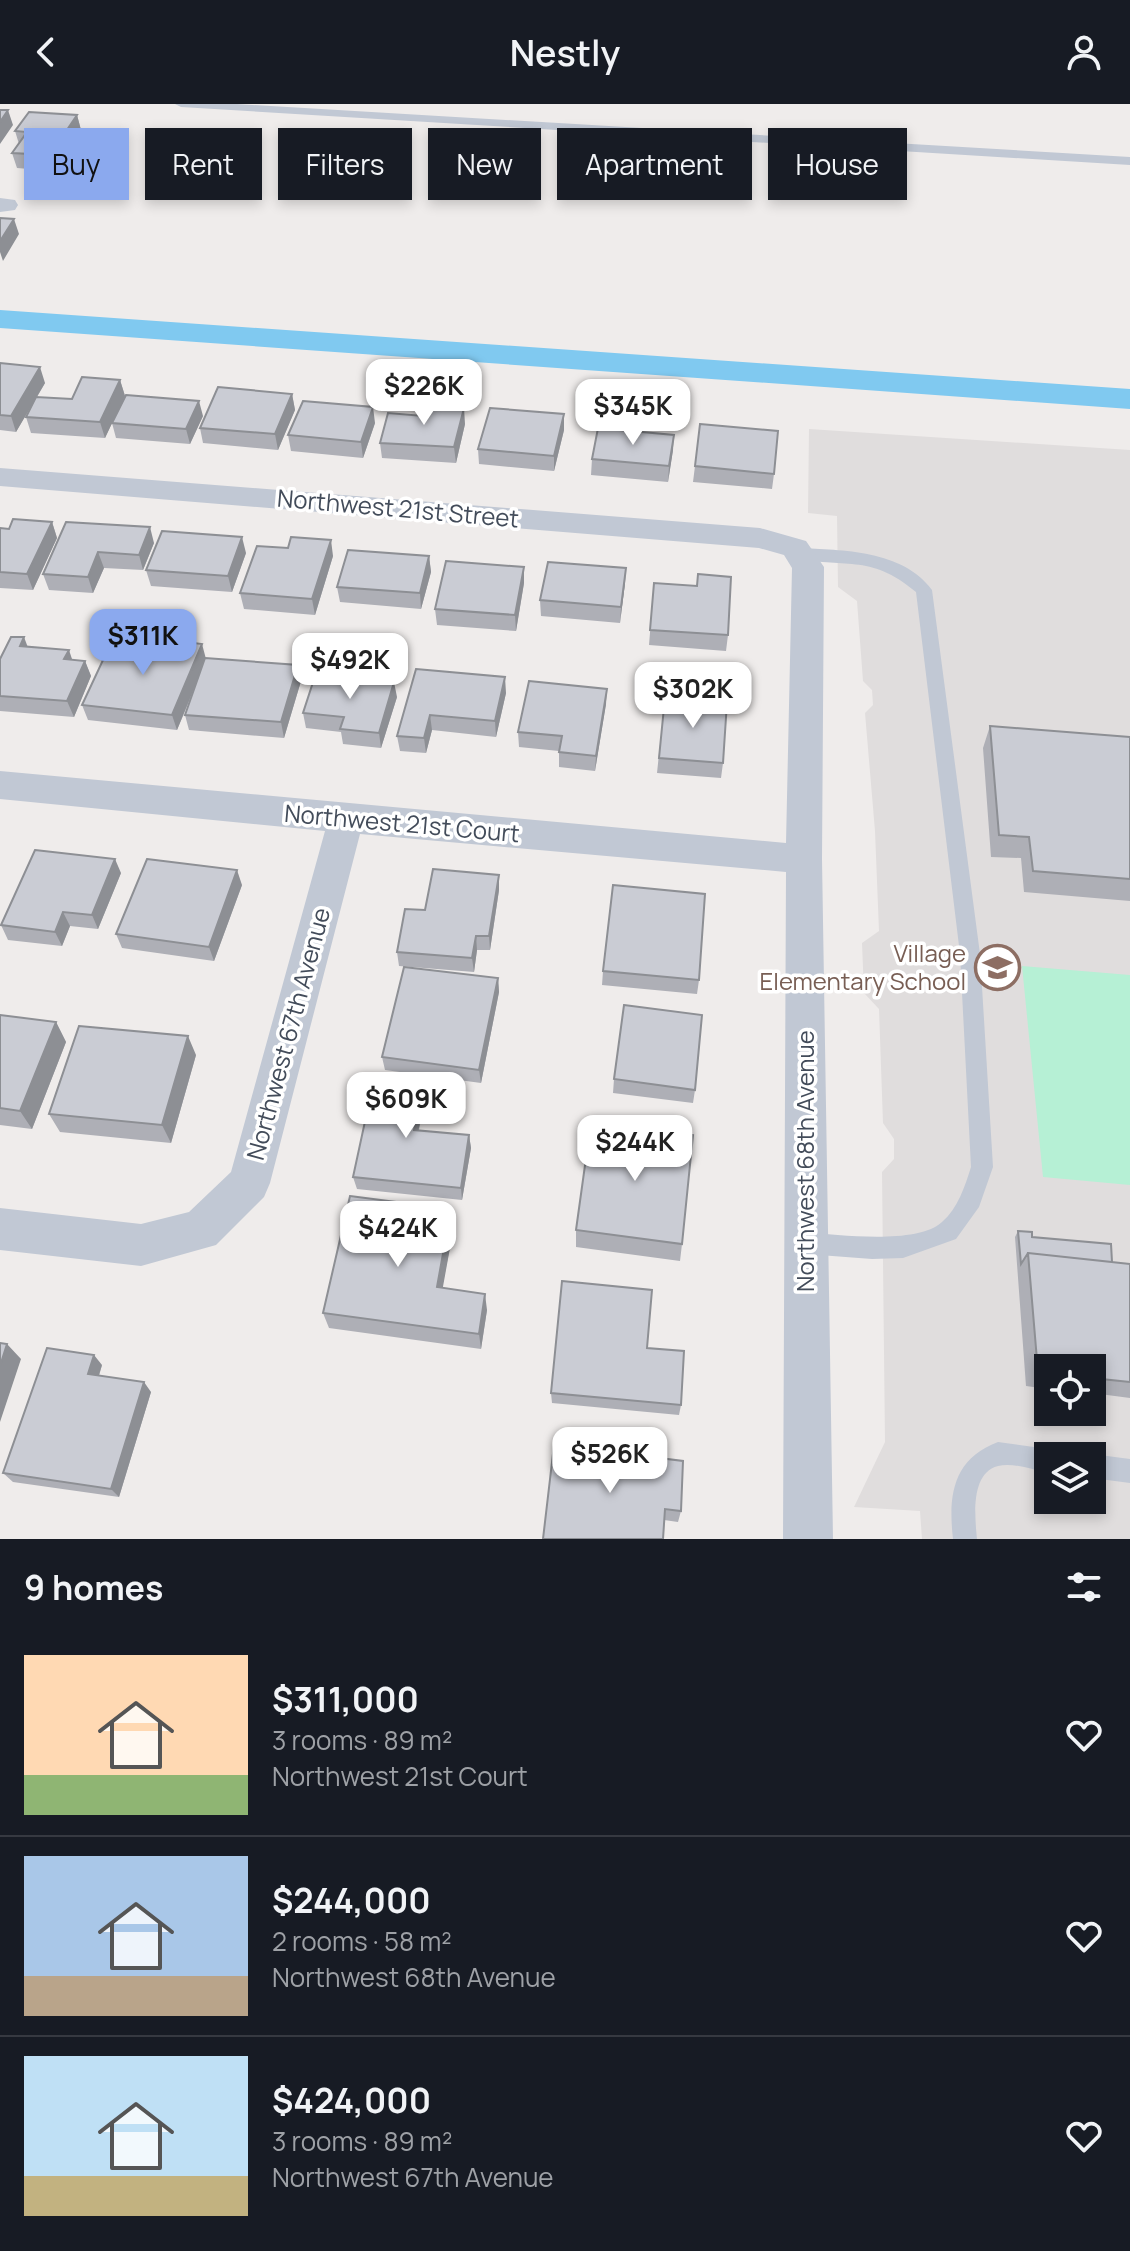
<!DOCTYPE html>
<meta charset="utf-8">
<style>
:root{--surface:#171b24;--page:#242831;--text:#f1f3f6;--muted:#9ea1a6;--line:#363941;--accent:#8ba9ee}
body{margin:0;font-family:Manrope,sans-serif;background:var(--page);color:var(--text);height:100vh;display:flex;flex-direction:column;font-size:30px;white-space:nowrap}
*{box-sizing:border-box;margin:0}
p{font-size:26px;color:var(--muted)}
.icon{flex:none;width:44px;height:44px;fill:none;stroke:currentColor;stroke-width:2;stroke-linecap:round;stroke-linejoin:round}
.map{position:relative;height:1435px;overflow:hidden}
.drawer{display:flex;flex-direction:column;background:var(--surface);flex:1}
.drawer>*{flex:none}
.banner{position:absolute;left:24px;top:24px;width:1082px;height:72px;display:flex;gap:16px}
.controls{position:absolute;left:1034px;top:1250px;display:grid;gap:16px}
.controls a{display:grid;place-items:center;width:72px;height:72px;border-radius:0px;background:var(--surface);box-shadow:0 4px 12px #0003;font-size:40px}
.price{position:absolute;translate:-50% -68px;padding:0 18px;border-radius:16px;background:#fff;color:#222;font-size:26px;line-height:52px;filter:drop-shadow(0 2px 4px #0008)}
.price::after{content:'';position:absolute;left:50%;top:48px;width:24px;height:18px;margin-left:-12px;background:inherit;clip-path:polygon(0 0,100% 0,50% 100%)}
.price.active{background:var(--accent);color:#111}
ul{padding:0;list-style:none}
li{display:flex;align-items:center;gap:24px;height:200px;padding:0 24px}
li+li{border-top:2px solid var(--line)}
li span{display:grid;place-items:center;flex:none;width:224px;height:160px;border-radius:0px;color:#555}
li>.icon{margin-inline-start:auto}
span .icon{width:96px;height:96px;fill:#fffc;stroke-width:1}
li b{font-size:34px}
h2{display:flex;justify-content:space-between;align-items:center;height:96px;padding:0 24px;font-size:34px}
.tag{padding:0 28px;border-radius:0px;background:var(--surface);box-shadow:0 4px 12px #0003;font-size:28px;line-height:72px}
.tag.active{background:var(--accent);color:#111}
header{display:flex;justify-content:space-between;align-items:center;height:104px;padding:0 24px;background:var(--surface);font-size:36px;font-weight:600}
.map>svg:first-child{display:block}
.education{fill:#e0dddd;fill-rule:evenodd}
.green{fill:#b6f0d5}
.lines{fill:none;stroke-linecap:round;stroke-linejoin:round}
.canal{fill:#80c9f0;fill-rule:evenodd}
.service{fill:#c1c8d4;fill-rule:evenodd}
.minor{fill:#c1c8d4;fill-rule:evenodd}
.wall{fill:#aeafb6}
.shaded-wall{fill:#8d8f94}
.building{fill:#caccd4;stroke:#8d8f94;stroke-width:2}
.labels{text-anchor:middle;stroke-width:7;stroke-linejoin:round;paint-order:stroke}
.street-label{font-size:24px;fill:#434c5a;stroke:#fff}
.education-label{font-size:24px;fill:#785e54;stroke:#fff;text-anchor:end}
</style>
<header><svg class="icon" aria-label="back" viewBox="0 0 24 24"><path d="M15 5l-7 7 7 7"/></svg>Nestly<svg class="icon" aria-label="person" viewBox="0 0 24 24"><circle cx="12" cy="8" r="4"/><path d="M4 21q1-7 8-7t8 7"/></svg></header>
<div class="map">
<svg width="1130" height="1435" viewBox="0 0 1130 1435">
<rect width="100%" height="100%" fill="#efeceb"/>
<path class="education" d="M809,325L1130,346V1435H922L920,1407L854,1403L885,1338L882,1068L894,1055V1035L883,1019L879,905L864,889L862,839L879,827L875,727L865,609L873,601L872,586L863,577L857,497L838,483L837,412L808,409ZM1048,1264H1092V1308H1048ZM1048,1352H1092V1396H1048Z"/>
<path class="green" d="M1022,862L1130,871V1081L1043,1073Z"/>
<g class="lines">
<path class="canal" d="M0,206L1130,285V305L0,224Z"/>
<path class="service" d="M175,0H237L1130,53V61L181,3Z
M798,444C842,446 903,446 932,486L980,850L993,1063L979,1103L956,1135L903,1154L872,1155L806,1150L798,1147L795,1139L798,1131L806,1128C839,1131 917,1141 942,1118C958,1104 965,1082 971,1063L960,850L916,488C869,448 843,466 793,453L790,449Z
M998,1338L1048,1345L1058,1352H1048V1369C1033,1366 1013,1358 998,1362C970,1369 975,1414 977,1435H953C948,1391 953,1355 998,1338Z
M1092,1350L1130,1355V1379L1092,1374V1352H1087Z"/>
<path class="minor" d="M0,94L15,96L18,101L15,106L0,108Z
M0,364L760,424L806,437L824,463L822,755L833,1435H783L786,768L360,730L270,1079L264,1093L216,1141L141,1162L0,1146V1104L141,1120L189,1108L231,1068L325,727L0,695V667L786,739L792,464L784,451L759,444L0,382Z"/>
</g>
<path class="wall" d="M77,11L81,26L54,67L17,64L12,49L19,40L15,27Z
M0,259L45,279L37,293L72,295L120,276L125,292L115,312H203L190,340L116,334L112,319L105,334L31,329L26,313L32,300L16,328L0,326Z
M292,290L295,306L278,346L203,339L200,324Z
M564,310V326L554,367L479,360L478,345Z
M375,319L363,354L291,347L288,331Z
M465,320L456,359L382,354L380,339Z
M673,346L668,378L591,371L592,355Z
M695,362L774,370L772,385L693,378Z
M52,418L57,434L33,486L0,484V424L9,425Z
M66,418L154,439L143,466L104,464L93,489L49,486L43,470Z
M246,449L232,488L151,482L146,466Z
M333,452L315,511L244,505L240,489Z
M429,452L431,468L421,505L340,498L337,483Z
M524,479L516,527L437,521L435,505Z
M625,479L620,519L541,512L540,496Z
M654,479L728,531L726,547L649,541Z
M28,542L72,556L85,557L91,572L74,613L0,607V555Z
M206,554L301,577L284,634L189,626L185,611L194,586L177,626L88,616L82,601Z
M416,565L506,589L496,633L432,626L426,649L400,647L397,632Z
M397,593L381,644L343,640L341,628L306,624L303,609Z
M665,593L723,659L721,674L657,669Z
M606,600L595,667L559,663V647L519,643L518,628Z
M990,622L1130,633V797L1024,788L1021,754L991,753L983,644Z
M121,769L98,825L70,822L62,842L8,836L1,821Z
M242,781L214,857L122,844L116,830Z
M499,786L490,846H477L474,868L399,862L397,848L425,806Z
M603,867L699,876L697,890L602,881Z
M498,874L499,888L481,979L385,966L382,953Z
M0,911L56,918L66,938L32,1025L0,1021Z
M196,951L171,1039L60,1028L49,1010Z
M614,975L695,986L693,999L613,989Z
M424,976L426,989L419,1026L469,1031L471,1044L462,1096L357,1085L353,1073Z
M454,1122L442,1184L487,1206L481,1245L329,1224L323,1209Z
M576,1126L682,1140L680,1157L576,1143Z
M1018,1127L1032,1133L1112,1158L1130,1160V1294L1092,1289V1264H1048V1285L1026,1282L1015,1133Z
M647,1244L681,1301L679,1311L552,1299L551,1289Z
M102,1261L99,1272L151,1288L119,1393L13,1378L3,1369Z
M554,1341L681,1407L678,1418L664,1416Z"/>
<path class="shaded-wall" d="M8,6L13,21L0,40V18Z
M77,11L81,26L54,67L50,51Z
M14,115L19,130L3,157L0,148V137Z
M40,263L45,279L16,328L11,312Z
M120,276L125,292L105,334L100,318Z
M292,290L295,306L278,346L275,330Z
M199,297L203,312L190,340L186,325Z
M373,303L375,319L363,354L361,338Z
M464,304L465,320L456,359L454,343Z
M564,310V326L554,367V352Z
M674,331L673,346L668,378L669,362Z
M52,418L57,434L33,486L27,470Z
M150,423L154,439L143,466L139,451Z
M242,433L246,449L232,488L228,472Z
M331,436L333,452L315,511L312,495Z
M98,448L104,464L93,489L88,473Z
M429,452L431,468L421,505L420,489Z
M524,463V479L516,527L515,511Z
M626,464L625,479L620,519L621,503Z
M24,533L30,549L20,542Z
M202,540L206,555L177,626L172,611Z
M69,546L74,561L64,555Z
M85,557L91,572L74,613L67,597Z
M298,561L301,577L284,634L281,618Z
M505,573L506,589L496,633L495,617Z
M394,578L397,593L381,644L379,629Z
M607,585L606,600L595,667L596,652Z
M430,611L432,626L426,649L424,634Z
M115,755L121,769L98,825L92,811Z
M237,766L242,781L214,857L209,843Z
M499,771V786L490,846L489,832Z
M63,808L70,822L62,842L55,828Z
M476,832L477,846L474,868L472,854Z
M498,874L499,888L481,979L479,966Z
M56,918L66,938L32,1025L20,1007Z
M188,932L196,951L171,1039L162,1021Z
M424,976L426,989L416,1038L414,1026Z
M469,1031L471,1044L462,1096L461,1084Z
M451,1105L454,1122L440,1199L437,1183Z
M485,1190L487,1206L481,1245L479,1230Z
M7,1240L21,1255L0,1318V1262Z
M94,1251L102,1261L96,1280L88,1270Z
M144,1278L151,1288L119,1393L111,1385Z"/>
<path class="building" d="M0,6H8L0,18Z
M29,8L77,11L50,51L12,49L27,28L15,27Z
M0,114L14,115L0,137Z
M0,259L40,263L11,312L0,311Z
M82,273L120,276L100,318L26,313L36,293L72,295Z
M218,283L292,290L275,330L200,324Z
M126,291L199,297L186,325L112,319Z
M303,297L373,303L361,338L288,331Z
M425,301L464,304L454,343L380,339L388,309L423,312Z
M490,304L564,310L554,352L478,345Z
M700,320L778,327L774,370L695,362Z
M598,324L674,331L669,362L592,355Z
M13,415L52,418L27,470L0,468V424L9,425Z
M66,418L150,423L139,451L98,448L88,473L43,470Z
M162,427L242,433L228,472L146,466Z
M291,433L331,436L312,495L240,489L257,442L288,444Z
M348,446L429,452L420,489L337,483Z
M446,457L524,463L515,511L435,505Z
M548,458L626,464L621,503L540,496Z
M698,470L731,473L728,531L650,526L654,479L697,482Z
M11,533H24L20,542L69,546L64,555L85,557L67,597L0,592V555Z
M153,534L202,540L172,611L82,601L110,541L148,545Z
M205,554L298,561L281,618L185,611Z
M416,565L505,573L495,617L430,611L424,634L397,632Z
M316,569L394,578L379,629L340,625L344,613L303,609Z
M529,577L607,585L596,652L559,648L562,632L518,628Z
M665,593L727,598L723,659L659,654Z
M990,622L1130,633V775L1033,767L1029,733L999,731Z
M35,746L115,755L92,811L63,808L55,828L1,821Z
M147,755L237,766L209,843L116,830Z
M433,765L499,771L489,832H476L472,854L397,848L405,805L425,806Z
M613,781L705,790L699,876L603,867Z
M404,863L498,874L479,966L382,953Z
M624,901L702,911L695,986L614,975Z
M0,911L56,918L20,1007L0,1004Z
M79,922L188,932L162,1021L49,1010Z
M375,971L424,976L414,1026L469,1031L461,1084L353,1073Z
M591,1018L693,1031L682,1140L576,1126Z
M350,1092L451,1105L437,1183L485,1190L479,1230L323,1209Z
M1018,1127L1032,1128V1133L1111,1140L1112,1158L1028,1149L1021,1160Z
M1028,1149L1130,1160V1278L1092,1274V1264H1048V1269L1038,1268Z
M562,1177L652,1186L647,1244L684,1247L681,1301L551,1289Z
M0,1239L7,1240L0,1262Z
M47,1244L94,1251L88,1270L144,1278L111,1385L3,1369Z
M554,1341L683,1357L681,1407L665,1405L663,1435H543Z"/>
<defs>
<symbol id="school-ring" viewBox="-11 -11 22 22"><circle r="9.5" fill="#fff" stroke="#8d6e63" stroke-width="1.5"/><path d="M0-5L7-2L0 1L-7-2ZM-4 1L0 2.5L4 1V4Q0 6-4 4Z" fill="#8d6e63"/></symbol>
</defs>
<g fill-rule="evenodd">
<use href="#school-ring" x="972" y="838" width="51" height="51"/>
</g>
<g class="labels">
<g class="street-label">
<text transform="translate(398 405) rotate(5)" y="8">Northwest 21st Street</text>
<text transform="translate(402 720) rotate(5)" y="8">Northwest 21st Court</text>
<text transform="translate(289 930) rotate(-75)" y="8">Northwest 67th Avenue</text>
<text transform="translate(806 1057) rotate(-90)" y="8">Northwest 68th Avenue</text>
</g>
<g class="education-label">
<text x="966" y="858">Village<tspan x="966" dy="28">Elementary School</tspan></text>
</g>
</g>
</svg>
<div class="controls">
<a><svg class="icon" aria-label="locate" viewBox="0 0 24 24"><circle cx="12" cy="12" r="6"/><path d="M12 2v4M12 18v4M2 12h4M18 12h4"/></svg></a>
<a><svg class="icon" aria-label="layers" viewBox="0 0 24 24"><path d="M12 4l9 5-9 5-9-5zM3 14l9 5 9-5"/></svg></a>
</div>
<b class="price" style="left:424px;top:323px">$226K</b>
<b class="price" style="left:633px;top:343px">$345K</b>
<b class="price active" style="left:143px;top:573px">$311K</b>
<b class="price" style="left:350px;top:597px">$492K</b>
<b class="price" style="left:693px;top:626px">$302K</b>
<b class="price" style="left:406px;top:1036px">$609K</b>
<b class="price" style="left:635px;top:1079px">$244K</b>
<b class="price" style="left:398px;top:1165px">$424K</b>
<b class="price" style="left:610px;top:1391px">$526K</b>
<div class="banner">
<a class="tag active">Buy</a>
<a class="tag">Rent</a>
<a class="tag">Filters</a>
<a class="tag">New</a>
<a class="tag">Apartment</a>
<a class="tag">House</a>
</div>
</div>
<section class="drawer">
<h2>9 homes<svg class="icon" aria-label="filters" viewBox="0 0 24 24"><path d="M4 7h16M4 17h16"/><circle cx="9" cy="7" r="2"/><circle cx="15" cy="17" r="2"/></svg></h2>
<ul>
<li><span style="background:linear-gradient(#ffd9b3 75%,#8fb573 0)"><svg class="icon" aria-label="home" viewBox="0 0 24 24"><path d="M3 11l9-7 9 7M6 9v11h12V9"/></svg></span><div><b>$311,000</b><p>3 rooms · 89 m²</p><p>Northwest 21st Court</p></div><svg class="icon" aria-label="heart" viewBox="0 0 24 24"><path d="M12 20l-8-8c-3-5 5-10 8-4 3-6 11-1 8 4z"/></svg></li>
<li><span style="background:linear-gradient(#a9c7e8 75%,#b9a48a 0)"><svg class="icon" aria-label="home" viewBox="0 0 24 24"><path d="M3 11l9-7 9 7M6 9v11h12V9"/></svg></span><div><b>$244,000</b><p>2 rooms · 58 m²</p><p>Northwest 68th Avenue</p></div><svg class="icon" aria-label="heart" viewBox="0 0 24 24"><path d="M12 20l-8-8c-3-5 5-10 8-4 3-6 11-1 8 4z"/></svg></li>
<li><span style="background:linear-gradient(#bfe0f5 75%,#c2b280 0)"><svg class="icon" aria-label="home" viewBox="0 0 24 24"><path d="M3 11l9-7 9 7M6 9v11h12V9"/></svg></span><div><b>$424,000</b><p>3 rooms · 89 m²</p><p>Northwest 67th Avenue</p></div><svg class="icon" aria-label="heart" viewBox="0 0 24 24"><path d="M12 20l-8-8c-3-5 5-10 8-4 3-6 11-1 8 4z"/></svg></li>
</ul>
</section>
